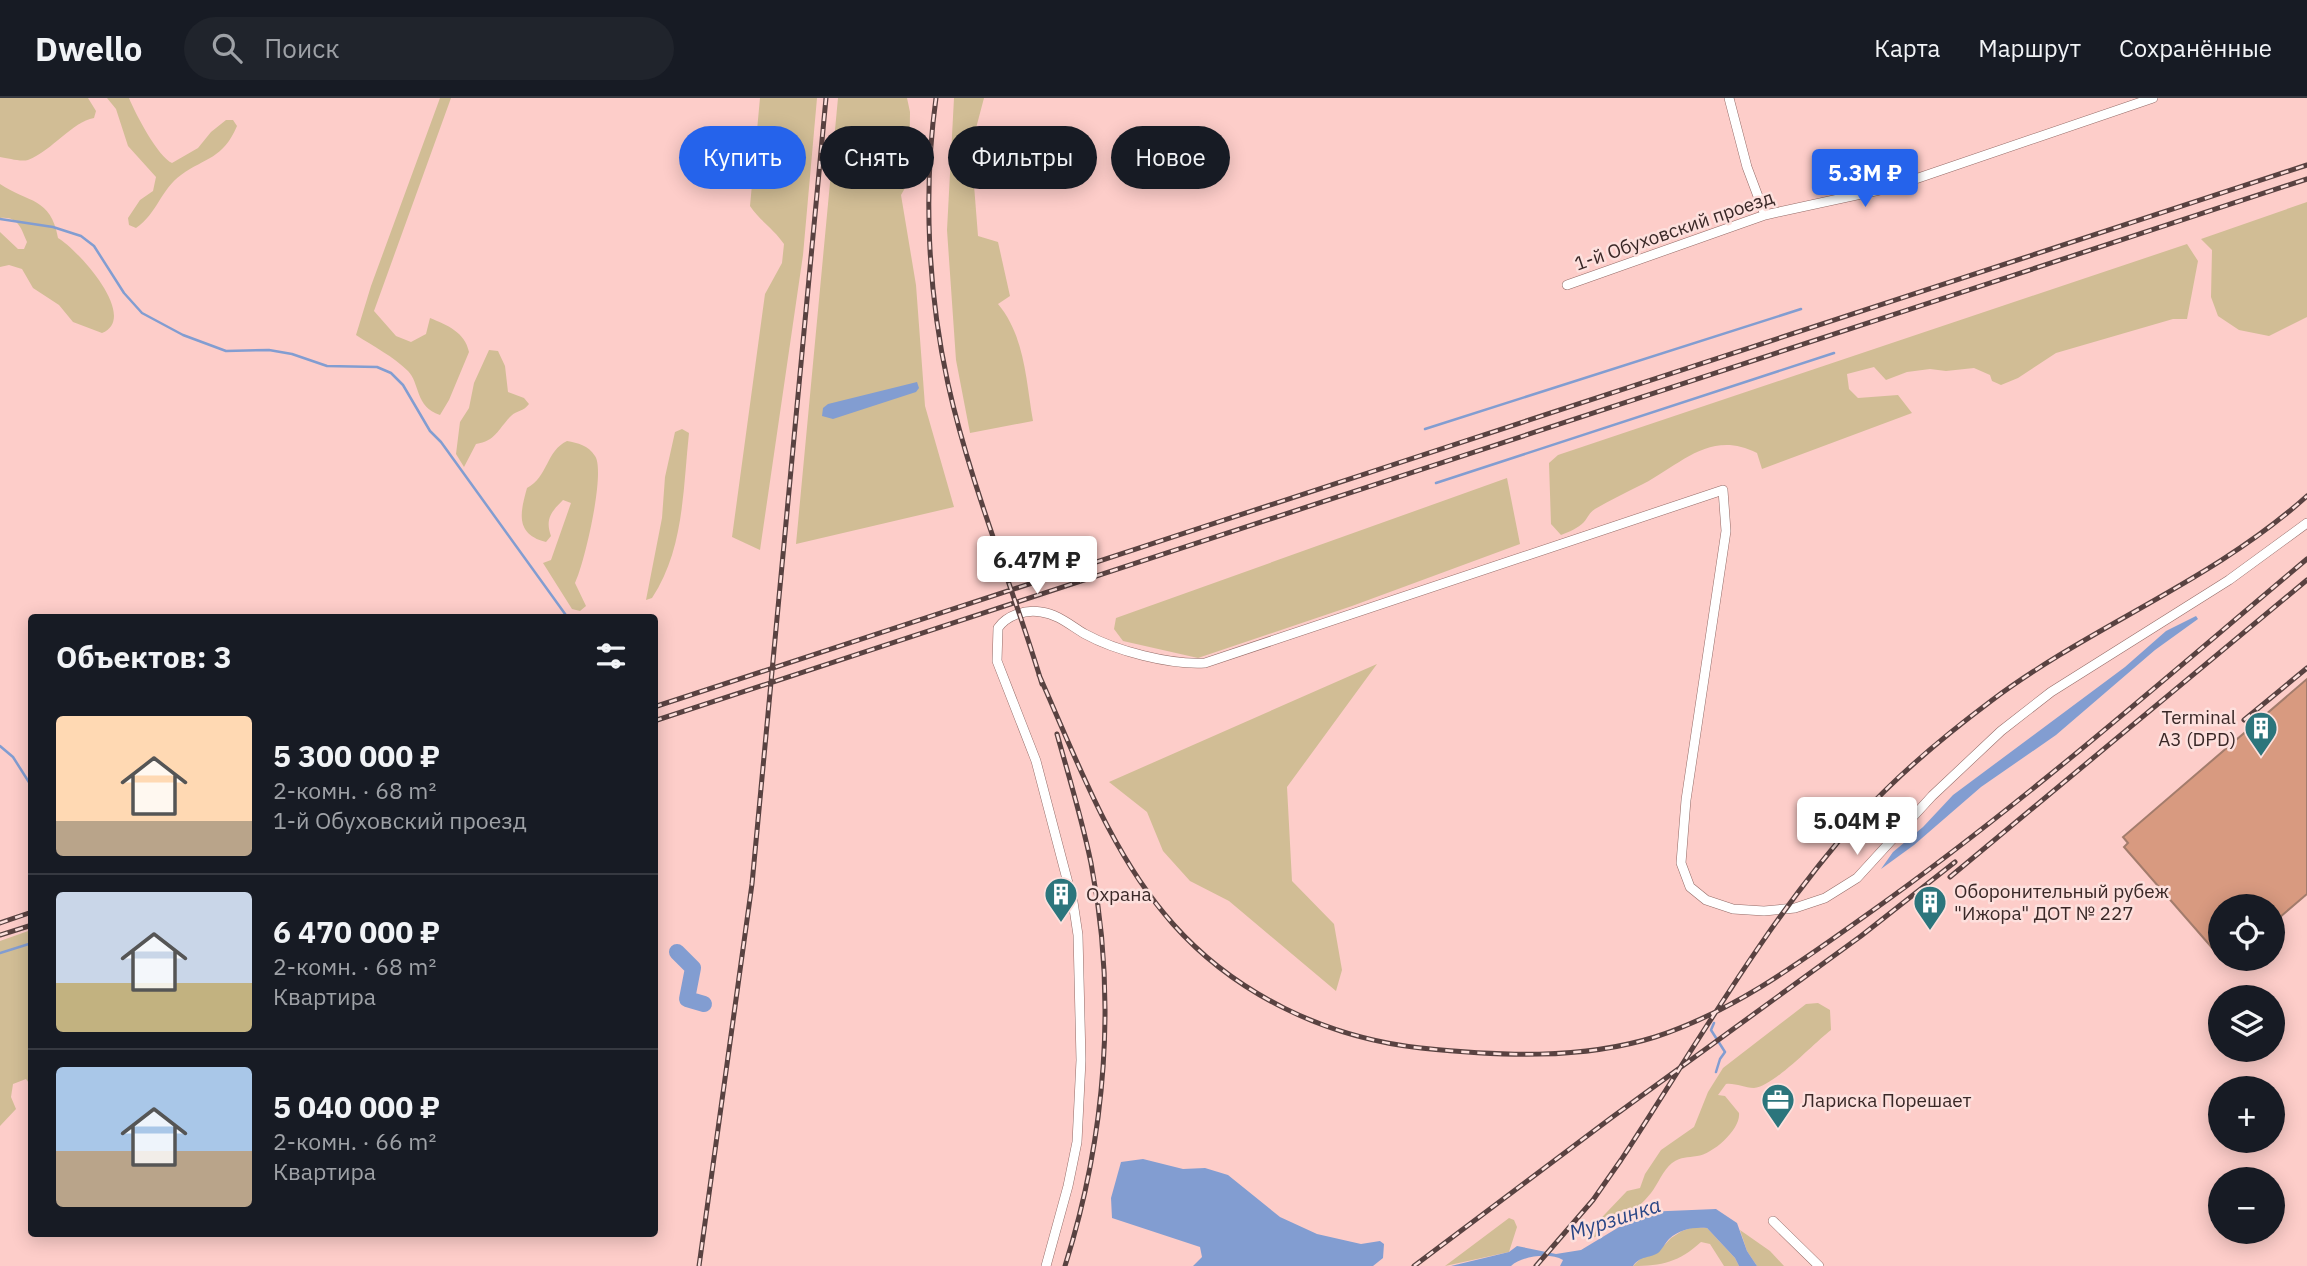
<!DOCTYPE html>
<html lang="ru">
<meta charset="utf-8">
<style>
:root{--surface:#171b24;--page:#20242c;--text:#f1f3f6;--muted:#9ea1a6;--line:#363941;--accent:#2563eb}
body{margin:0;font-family:"IBM Plex Sans",sans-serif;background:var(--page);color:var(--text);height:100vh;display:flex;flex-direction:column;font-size:26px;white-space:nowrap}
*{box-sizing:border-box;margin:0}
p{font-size:23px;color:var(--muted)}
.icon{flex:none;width:38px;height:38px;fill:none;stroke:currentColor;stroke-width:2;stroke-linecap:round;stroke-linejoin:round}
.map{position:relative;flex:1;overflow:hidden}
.drawer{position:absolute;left:28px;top:516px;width:630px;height:623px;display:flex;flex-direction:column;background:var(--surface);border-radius:7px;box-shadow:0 4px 18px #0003}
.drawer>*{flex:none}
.banner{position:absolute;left:679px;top:28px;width:665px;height:63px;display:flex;gap:14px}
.fabs{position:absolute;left:2208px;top:796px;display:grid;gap:14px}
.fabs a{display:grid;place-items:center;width:77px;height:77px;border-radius:50%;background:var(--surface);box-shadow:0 4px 18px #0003;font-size:35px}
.price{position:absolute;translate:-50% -60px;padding:0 16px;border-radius:7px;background:#fff;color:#222;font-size:23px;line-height:46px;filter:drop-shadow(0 2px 4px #0008)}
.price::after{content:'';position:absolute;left:50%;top:42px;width:21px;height:16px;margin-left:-10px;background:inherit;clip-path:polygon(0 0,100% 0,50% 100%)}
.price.on{background:var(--accent);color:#fff}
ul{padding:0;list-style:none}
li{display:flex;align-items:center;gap:21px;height:175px;padding:0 28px}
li+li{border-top:2px solid var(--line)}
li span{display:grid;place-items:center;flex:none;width:196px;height:140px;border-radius:7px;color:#555}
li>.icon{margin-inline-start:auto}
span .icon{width:84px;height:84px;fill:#fffc;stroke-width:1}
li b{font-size:30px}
h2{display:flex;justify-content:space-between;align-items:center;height:84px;padding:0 28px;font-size:30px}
.chip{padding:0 24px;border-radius:32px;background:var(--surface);box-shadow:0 4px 18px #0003;font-size:24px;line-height:63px}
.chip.on{background:var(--accent);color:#fff}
header{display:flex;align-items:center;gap:42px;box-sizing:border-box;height:98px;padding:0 35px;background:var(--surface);border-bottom:2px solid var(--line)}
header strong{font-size:33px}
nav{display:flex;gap:38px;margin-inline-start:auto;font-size:24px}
.search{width:490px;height:63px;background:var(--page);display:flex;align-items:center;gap:18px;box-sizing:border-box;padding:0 24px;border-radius:38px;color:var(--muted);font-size:26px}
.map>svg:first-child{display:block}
.green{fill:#d1bd95}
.water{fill:#829dd1}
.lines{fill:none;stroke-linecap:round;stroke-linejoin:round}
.stream{stroke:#829dd1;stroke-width:2.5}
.river{stroke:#829dd1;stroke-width:16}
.building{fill:#d89a80;stroke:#a37c6c;stroke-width:2}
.minor-casing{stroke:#936a66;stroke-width:10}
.minor{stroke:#fff;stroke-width:9}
.rail-casing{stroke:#594241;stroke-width:5}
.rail{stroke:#fde0dd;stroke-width:2.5;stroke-dasharray:8;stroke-linecap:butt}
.labels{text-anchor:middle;stroke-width:5;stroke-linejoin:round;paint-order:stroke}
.street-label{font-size:19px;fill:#3a2827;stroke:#fde0dd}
.poi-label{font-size:19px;fill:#3a2827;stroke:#fde0dd;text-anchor:start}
.water-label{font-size:21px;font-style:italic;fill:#294686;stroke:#fde0dd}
</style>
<header>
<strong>Dwello</strong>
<div class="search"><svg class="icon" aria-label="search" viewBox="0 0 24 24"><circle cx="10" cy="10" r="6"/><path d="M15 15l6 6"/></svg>Поиск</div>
<nav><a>Карта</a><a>Маршрут</a><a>Сохранённые</a></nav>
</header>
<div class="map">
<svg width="2307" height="1168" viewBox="0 0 2307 1168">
<rect width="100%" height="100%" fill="#fdcdc9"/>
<path class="green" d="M0,0H88L96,13L94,20C72,24 53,52 28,62C20,64 8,60 0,59Z
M107,0H129C135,15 158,59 172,65L198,50L211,34L226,22H233L237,28C223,61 206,59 181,77C161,91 157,116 136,130L129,127L128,120L140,102L153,93L156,79L128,48L116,11Z
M440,0H451L374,213L396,238L411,244L426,236L430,220C447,227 465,234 469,254L449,302L440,317C415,309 420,285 408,273C394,259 373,248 356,237L371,188Z
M760,0H817L803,157L760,452L732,439L765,196L782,165L784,146C774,131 760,123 750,108Z
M838,0H907L910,14L909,83L901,97L916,187L925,308L954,409L796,446Z
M954,0H984L971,49L978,138L998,144L1010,198L998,206C1025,238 1026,283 1033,323L970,335L956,262L947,132Z
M0,86C28,105 51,99 58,140C77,151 140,219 102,235L73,224L59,207L33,190L22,171L9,167L0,169V134L18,151H24L27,144C21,130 18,118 0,120Z
M2307,104V219L2269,238L2239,232L2218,218L2211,199L2212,152L2201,141Z
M2187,146L2198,163L2187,221H2173L2056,255L2018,280L2001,287L1992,283L1990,277L1974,270L1946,273L1930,271L1907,274L1886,282L1874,269L1847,276L1849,291L1858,300L1898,297L1912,315L1762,371L1757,355C1711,331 1681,366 1643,386C1627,394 1610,402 1595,411C1589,415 1588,419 1584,424C1578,430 1569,434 1561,437L1551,426L1549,365L1558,357Z
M489,252L498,253L505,268L508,294L524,300L529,306C523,314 517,312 511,318C498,331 496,343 476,346L464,369L456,356L460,324L469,310L474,285Z
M682,331L689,335C683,391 684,452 652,500L646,502L662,420L665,379L675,334Z
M567,343C578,345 588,347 595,358C606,374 584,467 575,485L586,508L580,513L572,511L543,465L551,462L571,405L563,402C551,414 545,421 551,438L546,444C515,436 520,415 527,390C548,379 546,353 567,343Z
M1507,380L1520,446L1352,508L1198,560L1123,543L1114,531L1116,520Z
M1377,566L1287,689L1292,783L1334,826L1342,872L1336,893L1229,803L1190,783L1163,753L1147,714L1109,684Z
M31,832V988L26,981L13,986L11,999L16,1011L0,1028V843Z
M1818,905L1830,912L1831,932C1814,945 1773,989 1754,990C1744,990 1736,985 1726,986L1718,997L1725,998L1739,1015C1741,1031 1713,1056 1697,1058C1687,1060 1682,1058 1672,1065C1663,1072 1658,1086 1651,1095C1635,1115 1613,1130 1591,1141L1586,1136L1627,1093L1640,1090L1645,1076L1661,1052L1694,1029L1708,994L1723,970L1806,906Z
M1509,1120L1514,1122L1517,1129L1509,1154L1445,1168Z
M1694,1129L1707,1130L1735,1160L1739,1168H1724L1710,1146L1701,1144C1679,1164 1662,1168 1633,1168L1643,1158L1658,1154L1671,1140L1682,1133Z
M1740,1132L1770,1153L1784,1168H1757L1747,1153Z"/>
<path class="water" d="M917,284L919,290L916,294L833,321L822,318L823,310L828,306Z
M2196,518L2198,521L2155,552L2056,637L1981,689L1914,747L1881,771L1893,754L1923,729L1953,697L2125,569L2166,533Z
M1143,1061L1183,1071L1205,1070L1228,1077L1280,1119L1317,1136L1361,1146L1380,1143L1384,1146L1383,1160L1373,1168H1193L1202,1159L1200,1149L1112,1120L1111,1100L1121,1064Z
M1716,1111L1737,1125L1747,1153L1757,1168H1739L1735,1160L1707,1130C1693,1129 1680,1131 1669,1141C1665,1145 1662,1152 1658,1155C1648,1161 1641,1157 1633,1168H1560L1563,1162C1550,1154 1522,1158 1511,1168H1451L1509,1154L1517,1148L1556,1156L1581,1152L1644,1114Z"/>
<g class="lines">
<path class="stream" d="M0,121L53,129L81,138L94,148L124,195L142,215L183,237L226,253L269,252L292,256L327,268L377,269L391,275L403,287L430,333L441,344L568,520
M1425,331L1801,211
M1436,385L1834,255
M0,648L13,659L32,689
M0,855L32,845
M1714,925L1711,932L1725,954L1720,961L1716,974"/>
<path class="river" d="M677,854L693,870L687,901L704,906"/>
</g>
<path class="building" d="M2307,581V796L2273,825V808H2221V860L2124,749L2128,745L2123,739Z"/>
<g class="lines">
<defs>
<path id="minor" d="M1729,0L1747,69L1765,117
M1567,187L1765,117L1889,90L2153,0
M1773,1123L1819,1168
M1046,1168L1068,1088L1077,1044L1081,962L1078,837L1073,804L1036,663L997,563L998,530C1007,517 1026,511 1041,514C1058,516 1071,528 1085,536C1116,553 1170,567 1205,565L1723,392L1726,433L1686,702L1681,765L1690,789L1706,802L1733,811L1764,813L1795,810L1825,800L1857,780L1932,698L2001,633L2051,594L2229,482L2307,425"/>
</defs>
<use href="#minor" class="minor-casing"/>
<use href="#minor" class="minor"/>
<defs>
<path id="rail" d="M936,0C923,94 928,194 948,286C971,389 1012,486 1042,586
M1039,577C1077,662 1110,755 1173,826C1236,897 1328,940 1421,950C1498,958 1581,962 1655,939C1735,913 1803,862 1872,813C2024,705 2164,581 2307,461
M654,609L2307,67
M2244,622L2307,570
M654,623L2307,81
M1057,636C1069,679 1082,721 1091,765C1117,899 1106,1038 1065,1168
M1950,779L2307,482
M0,825L32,814
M0,837L32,827
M699,1168L752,786L826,0
M1414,1168L1611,1020L1861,838L1955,764
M1536,1168L1593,1102L1621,1062C1696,948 1765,825 1857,722C1897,677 1943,639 1991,603C2092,527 2213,483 2307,398"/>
</defs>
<use href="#rail" class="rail-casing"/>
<use href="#rail" class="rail"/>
</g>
<defs>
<symbol id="building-pin" viewBox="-11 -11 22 30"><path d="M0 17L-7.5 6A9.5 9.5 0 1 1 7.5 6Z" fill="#2c757c" stroke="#fde0dd"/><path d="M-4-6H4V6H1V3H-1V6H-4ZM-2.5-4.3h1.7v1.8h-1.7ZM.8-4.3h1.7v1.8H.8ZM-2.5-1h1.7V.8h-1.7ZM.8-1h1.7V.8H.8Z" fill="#fff"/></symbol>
<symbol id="office-pin" viewBox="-11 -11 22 30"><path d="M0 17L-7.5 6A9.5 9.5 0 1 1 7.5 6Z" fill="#2c757c" stroke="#fde0dd"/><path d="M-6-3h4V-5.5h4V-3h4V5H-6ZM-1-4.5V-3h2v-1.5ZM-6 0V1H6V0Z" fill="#fff"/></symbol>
</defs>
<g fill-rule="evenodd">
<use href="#building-pin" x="2242" y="611" width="38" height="52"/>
<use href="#building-pin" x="1042" y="777" width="38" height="52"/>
<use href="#building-pin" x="1911" y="785" width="38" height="52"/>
<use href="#office-pin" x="1759" y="983" width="38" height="52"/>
</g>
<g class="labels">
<g class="street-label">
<text transform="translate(1674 132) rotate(-19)" y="7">1-й Обуховский проезд</text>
</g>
<g class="poi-label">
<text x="2236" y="626" text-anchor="end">Terminal<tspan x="2236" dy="22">A3 (DPD)</tspan></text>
<text x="1954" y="800">Оборонительный рубеж<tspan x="1954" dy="22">"Ижора" ДОТ № 227</tspan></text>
<text x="1086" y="803">Охрана</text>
<text x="1802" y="1009">Лариска Порешает</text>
</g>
<g class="water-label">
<text transform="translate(1615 1121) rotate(-18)" y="7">Мурзинка</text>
</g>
</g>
</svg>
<div class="fabs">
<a><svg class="icon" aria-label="locate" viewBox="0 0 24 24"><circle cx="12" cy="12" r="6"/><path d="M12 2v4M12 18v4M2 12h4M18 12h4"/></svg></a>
<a><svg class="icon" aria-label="layers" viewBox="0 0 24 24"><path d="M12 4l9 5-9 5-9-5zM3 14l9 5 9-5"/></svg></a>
<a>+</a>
<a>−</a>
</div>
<b class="price on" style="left:1865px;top:111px">5.3M ₽</b>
<b class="price" style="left:1037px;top:498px">6.47M ₽</b>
<b class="price" style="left:1857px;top:759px">5.04M ₽</b>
<div class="banner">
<a class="chip on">Купить</a>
<a class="chip">Снять</a>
<a class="chip">Фильтры</a>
<a class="chip">Новое</a>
</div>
<section class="drawer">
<h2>Объектов: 3<svg class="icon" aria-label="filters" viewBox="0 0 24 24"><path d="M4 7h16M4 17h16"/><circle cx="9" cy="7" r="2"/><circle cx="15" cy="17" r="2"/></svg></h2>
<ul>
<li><span style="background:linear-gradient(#ffd9b3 75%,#b9a48a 0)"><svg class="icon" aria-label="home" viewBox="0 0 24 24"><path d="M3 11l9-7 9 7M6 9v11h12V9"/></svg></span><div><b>5 300 000 ₽</b><p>2-комн. · 68 m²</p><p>1-й Обуховский проезд</p></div></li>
<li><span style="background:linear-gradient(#c9d6e8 65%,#c2b280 0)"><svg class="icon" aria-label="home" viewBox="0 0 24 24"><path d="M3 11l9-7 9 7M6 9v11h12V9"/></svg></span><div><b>6 470 000 ₽</b><p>2-комн. · 68 m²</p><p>Квартира</p></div></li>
<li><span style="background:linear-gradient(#a9c7e8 60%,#b9a48a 0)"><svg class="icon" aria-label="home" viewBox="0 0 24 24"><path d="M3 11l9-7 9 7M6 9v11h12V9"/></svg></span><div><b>5 040 000 ₽</b><p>2-комн. · 66 m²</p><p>Квартира</p></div></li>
</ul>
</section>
</div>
